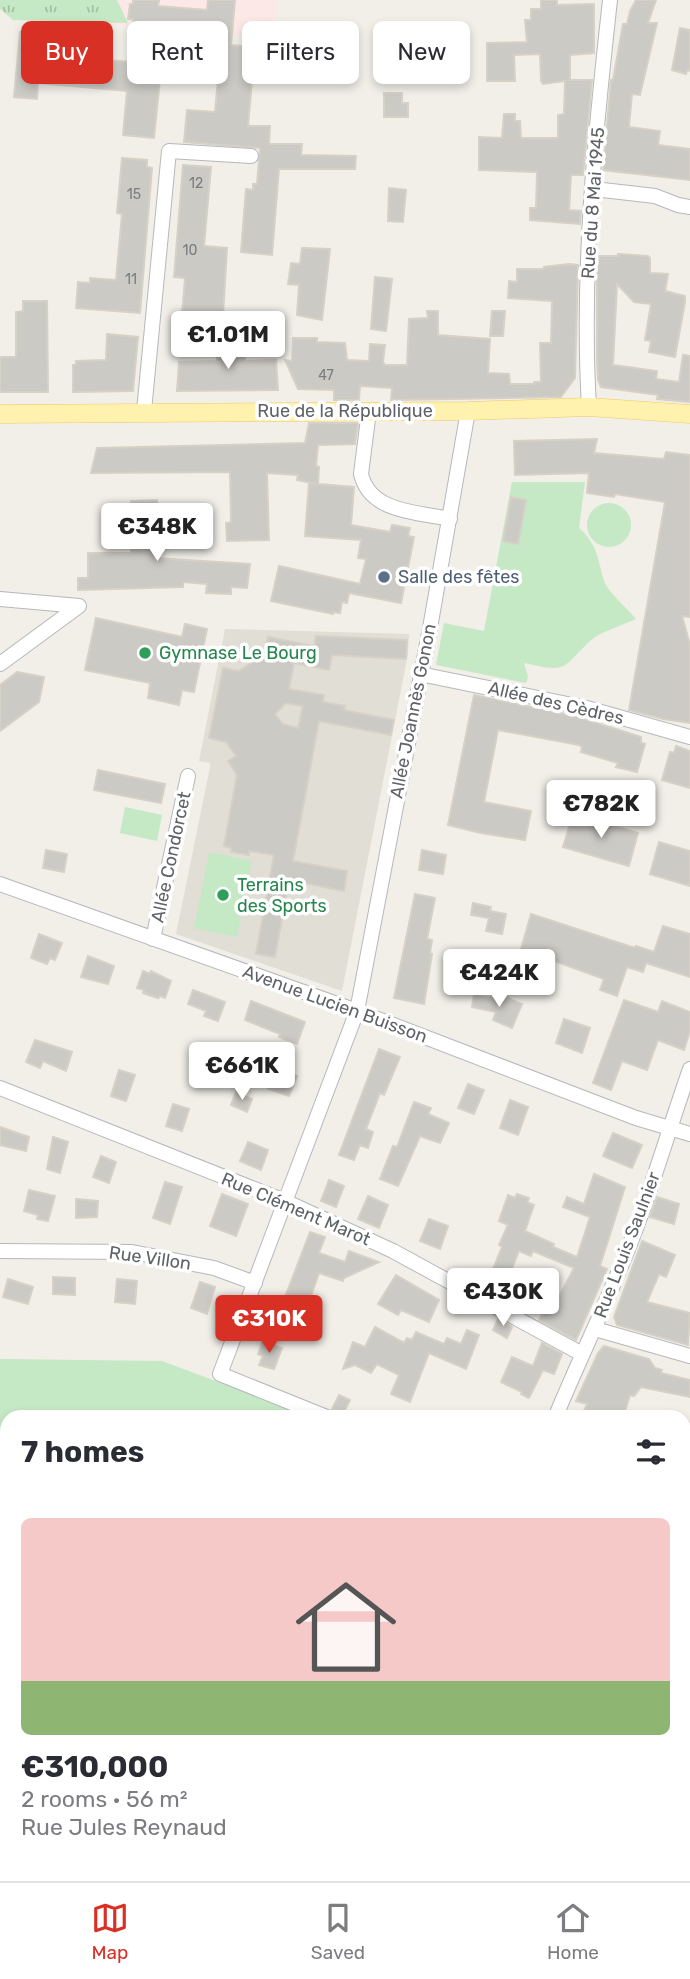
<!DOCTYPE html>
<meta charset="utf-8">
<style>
:root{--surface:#fff;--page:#f2f2f3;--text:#2b2b33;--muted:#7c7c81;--line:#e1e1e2;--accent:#d93025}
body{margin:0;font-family:Rubik,sans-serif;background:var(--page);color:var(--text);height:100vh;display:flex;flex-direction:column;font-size:26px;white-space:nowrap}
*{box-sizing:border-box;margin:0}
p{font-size:23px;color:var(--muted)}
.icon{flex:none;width:38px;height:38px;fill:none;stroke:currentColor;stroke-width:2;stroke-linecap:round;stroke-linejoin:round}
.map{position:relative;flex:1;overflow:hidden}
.drawer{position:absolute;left:0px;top:1410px;width:691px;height:471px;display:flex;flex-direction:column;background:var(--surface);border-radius:21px 21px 0 0;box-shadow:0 4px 10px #0003}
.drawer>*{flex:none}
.hud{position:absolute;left:21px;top:21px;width:649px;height:63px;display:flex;gap:14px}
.price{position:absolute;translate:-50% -60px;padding:0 16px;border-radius:7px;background:#fff;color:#222;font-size:23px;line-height:46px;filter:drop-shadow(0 2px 4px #0008)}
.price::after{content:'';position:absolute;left:50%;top:42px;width:21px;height:16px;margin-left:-10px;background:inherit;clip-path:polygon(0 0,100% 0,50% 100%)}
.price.on{background:var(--accent);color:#fff}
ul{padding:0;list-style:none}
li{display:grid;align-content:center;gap:14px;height:371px;padding:0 21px}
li+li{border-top:2px solid var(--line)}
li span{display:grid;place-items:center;height:217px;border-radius:10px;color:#555}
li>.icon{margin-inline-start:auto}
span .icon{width:126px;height:126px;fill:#fffc;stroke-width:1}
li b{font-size:30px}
h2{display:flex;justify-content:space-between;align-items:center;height:84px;padding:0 21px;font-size:30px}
.pill{padding:0 24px;border-radius:10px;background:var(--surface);box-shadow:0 4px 10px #0003;font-size:24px;line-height:63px}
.pill.on{background:var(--accent);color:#fff}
.tabs{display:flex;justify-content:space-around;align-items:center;height:98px;border-top:2px solid var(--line);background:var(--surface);font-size:19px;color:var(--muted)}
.tabs a{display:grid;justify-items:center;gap:4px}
.tabs .on{color:var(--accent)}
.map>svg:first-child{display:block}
.education{fill:#e1ded6}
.medical{fill:#fce8e6}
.grass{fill:url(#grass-tufts)}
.forest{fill:url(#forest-crowns)}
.green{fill:#c5e8c5}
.building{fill:#cccac5;stroke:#d6d1c6;stroke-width:2;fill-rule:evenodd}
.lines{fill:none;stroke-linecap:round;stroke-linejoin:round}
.minor-casing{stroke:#b5b8bc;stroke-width:16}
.major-casing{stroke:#f2c960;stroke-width:19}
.minor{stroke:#fff;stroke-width:14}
.major{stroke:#fff2af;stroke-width:18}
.service-dot{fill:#5c6f8a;stroke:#fff;stroke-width:2.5}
.leisure-dot{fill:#2e9e5b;stroke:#fff;stroke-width:2.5}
.labels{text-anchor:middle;stroke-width:7;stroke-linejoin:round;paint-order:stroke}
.number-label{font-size:14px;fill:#7a7d7f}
.street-label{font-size:18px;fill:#5f6368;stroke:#fff}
.service-label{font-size:18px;fill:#4e5e75;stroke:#fff;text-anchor:start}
.leisure-label{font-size:18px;fill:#27864d;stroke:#fff;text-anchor:start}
</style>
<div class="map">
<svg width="690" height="1881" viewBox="0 0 690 1881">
<defs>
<pattern id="grass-tufts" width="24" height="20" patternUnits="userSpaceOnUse" patternTransform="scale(1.75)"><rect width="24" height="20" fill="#c5e8c5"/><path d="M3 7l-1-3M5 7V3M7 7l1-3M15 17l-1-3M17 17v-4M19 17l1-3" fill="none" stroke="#a3c0a4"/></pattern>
<pattern id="forest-crowns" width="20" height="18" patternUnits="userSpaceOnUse" patternTransform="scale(1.75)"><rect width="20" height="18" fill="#c5e8c5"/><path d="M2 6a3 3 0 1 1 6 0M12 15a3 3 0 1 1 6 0" fill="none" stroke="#a3c0a4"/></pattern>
</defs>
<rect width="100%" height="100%" fill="#f1efe8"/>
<path class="education" d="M225,629L409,634L408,654L342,991L176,934L210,767V763L199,761Z"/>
<path class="medical" d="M0,0H277L272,39L84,22L13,20L0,9Z"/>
<path class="grass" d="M0,0H117L128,23L13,20L0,9Z"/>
<path class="forest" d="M7,1752V1845H0V1754Z"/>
<path class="green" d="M512,482H585L579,528C597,543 598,560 604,581C607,591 629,610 636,619C623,625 602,631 591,640C560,669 570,673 524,663L528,677L526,683L436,665L444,623L484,631Z
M587 525a22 22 0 1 1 44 0a22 22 0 1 1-44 0Z
M125,807L162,815L157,841L120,833Z
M209,852L252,861L237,937L194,928Z
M0,1359L162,1361L312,1417L7,1418V1715L0,1705Z"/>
<path class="building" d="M133,0H159L158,6L207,10L208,0H235L231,45L255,47L248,126H270L269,144H302L301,155L356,156L355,169H279L272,255L241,252L246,189L253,190V184H257L260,148L184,142L187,110L215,112L219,66L192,64L194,32L165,30L154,138L123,135L127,91L38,83L37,99L14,97L20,32L46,35L44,57L73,59L75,37L102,40L101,53H106V60L130,62L133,27V19H128L130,4H133Z
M541,0H557V5L594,4V53L570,55V80H567H592L583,175H571L569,210L581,211L580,224L530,220V208H536L537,172L479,170V137L502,138L504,114H515V121H520L521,138H558V115L564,114L565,81L543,84L541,81L540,54L514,55L515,81H487V43L527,42L525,20H531V9H541Z
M636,0H656L648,23H657L640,95L632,94L629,127L660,131L658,145L690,149V180L603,170L611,80H613L623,24H627L630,11Z
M680,28L690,30V71L687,70L686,74L672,70Z
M384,93H402V103H408V117H384Z
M122,158L147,160V167L152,168L140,313L76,308L78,282L90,283V278L116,280L122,214L117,213Z
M183,165L211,167L204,246L227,248L223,315H182L185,278L174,277Z
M389,188L406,190L403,222L388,221Z
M302,248L330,249L322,320L297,315L299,285L288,284L291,263L300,264Z
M618,254L648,256L650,258V273L668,274L665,291L685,296V302L675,357L649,352L651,341L645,340L651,304L634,302L617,284L613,365L657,371L656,379L679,382L683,355L690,356V402L657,399L658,395L601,387L598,380L597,356V266L599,256H618Z
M569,264L578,265L575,378L561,397L391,400L392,388L360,386L359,400H334V390L298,389L285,360L292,361L293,338H317V342L345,343L347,360L369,361L370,344L385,345L383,362L385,365H407L409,319L428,318L427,311H438V335L490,339L488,373L509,374L510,384H534V382H541L540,343H551L552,301L508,298L509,281L517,282V269H544V267Z
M375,277L392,279L386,331L371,329Z
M23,301H47L48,392H0V357H16V312L23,311Z
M492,311H505L503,336H490Z
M107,334L138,337L133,391L73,392V365H76V361L106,360Z
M217,337H245V361L276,360L278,390L177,391L179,362L217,361Z
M309,423H358L355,444L318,445L316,466L319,467L318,484L354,487L351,525L390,532L392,525L410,528L408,536L414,537L401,603L349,593L347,603L342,602L340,613L333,612V614L271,601L279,566L360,584L366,559L358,558L361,540L305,536L309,483L316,484L297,480L298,475L267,473L269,540L227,541L226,523L231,522L230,472L91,473L97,448L305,443Z
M597,439L594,453L664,459L666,452L690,455V617L682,616L690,645V723L663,719L629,710L665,502L615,494L614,497L587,493L589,473L515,475L514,441Z
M511,497L526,500L518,544L503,541Z
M157,500L160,544H155V558L250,564L247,588L231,587V594L206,593L207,584L183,582V587L78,590V578H88V553H131V501Z
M96,618L182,637L185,624L207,629L194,692L182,690L179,705L148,698L150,683L85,670Z
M316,636L407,640L406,659L332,655L329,670L294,663L289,689L324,695L323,702L345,706L344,710L394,720L391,735L319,721L293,861L347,871L344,891L289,880L275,957L256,954L274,855L249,851V855L231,852V848L224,846L237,775L228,761L236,756L226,742L209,738L223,668L239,671L265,653L268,637L314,646ZM286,703L303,706L298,728L283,724L275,714Z
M17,672L44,677L39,702L0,731V685Z
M474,695L575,716L641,737V743L645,744L637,772L616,767L618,763L581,752L582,747L579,745L498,730L484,802L531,811L525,840L481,833L448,825Z
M676,746L690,751V788L662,780L670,752L674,753Z
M98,770L165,784L161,803L94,790Z
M573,814L638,833L629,866L563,847Z
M659,842L690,851V886L650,874Z
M46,850L67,854L64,872L43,868Z
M422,850L446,855L443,874L419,870Z
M415,894L435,898L427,939L432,940L430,953L432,954L424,1004L394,998Z
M473,903L491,907L490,911L506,914L502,934L486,931L489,918L471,915Z
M531,914L635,948L636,946L654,952L663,926L690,934V977L646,963L643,972L627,967L617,996L600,990L604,979L521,949Z
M39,934L62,943L55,960L50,958L47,964L31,958Z
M88,956L114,966L108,984L81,977Z
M143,971L150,974L151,971L171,981L165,998L160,996L158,998L143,993L144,990L137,988Z
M193,990L225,1002L218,1021L204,1016L206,1011L188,1004Z
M474,995L500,1000L502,996L522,1004L512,1028L493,1020L496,1012L472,1007Z
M624,1000L658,1012L662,1001L690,1012V1031L684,1050L658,1040L647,1070L622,1061L611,1090L593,1083Z
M251,1001L305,1022L297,1044L279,1037L280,1034L245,1020Z
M564,1019L590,1028L582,1053L556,1043Z
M35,1040L72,1052L66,1071L43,1061L40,1068L26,1062Z
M379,1049L400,1057L384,1095L380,1093L366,1129L373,1132L368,1148L360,1145L354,1160L339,1155Z
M276,1068L297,1076L289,1096L268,1089Z
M119,1070L135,1075L126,1101L111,1096Z
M468,1084L484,1090L474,1114L458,1108Z
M236,1092L252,1099L247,1112L231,1105Z
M510,1100L528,1107L518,1135L500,1128Z
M414,1102L431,1108L428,1114L449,1123L440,1143L420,1136L398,1186L380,1179L393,1146L397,1147Z
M173,1104L189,1109L182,1131L166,1126Z
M0,1127L29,1137L26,1151L0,1145Z
M613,1133L642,1145L632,1168L603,1156Z
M53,1137L68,1142L60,1173L47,1169Z
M248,1142L268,1150L261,1170L240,1161Z
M101,1156L116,1162L109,1183L93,1177Z
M594,1174L625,1187L600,1266L607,1269L576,1340L539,1320L546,1306L553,1308L574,1268L533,1251L531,1256L519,1251L511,1271L534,1282L526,1301L524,1300L519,1309L508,1303L515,1290L489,1279L502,1247L499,1245L508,1225L499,1221L508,1195L515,1198L517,1194L529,1198L527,1202L534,1205L525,1231L554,1244L553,1247L577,1257L590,1217L563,1207L567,1197L584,1204Z
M329,1180L344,1186L336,1207L321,1201Z
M165,1182L182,1187L170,1224L153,1218Z
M29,1190L55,1196L48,1221L37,1219L38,1215L24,1211Z
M222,1194L248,1204L236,1236L210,1226Z
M368,1196L388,1205L379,1228L358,1219Z
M657,1197L679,1204L674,1224L650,1217Z
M76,1199L98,1201L97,1217L76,1218Z
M429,1219L448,1226L440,1249L420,1241Z
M310,1232L325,1237L319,1253L345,1262L349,1251L379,1262L344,1278L343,1281L319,1273L310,1299L304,1297L299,1312L282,1305Z
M642,1241L675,1255L666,1277L659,1274L647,1302L690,1313L688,1345L617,1325L614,1317Z
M396,1275L439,1300L429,1322L401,1310L398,1315L378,1304Z
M53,1277L75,1278V1295L53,1294Z
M8,1279L33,1287L28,1304L3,1297Z
M117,1279L137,1281L135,1304L115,1302Z
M200,1282L215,1287L207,1314L191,1308Z
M498,1319L512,1327L507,1338L493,1330Z
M375,1327L404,1343L407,1338L412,1340L416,1332L444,1344L447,1338L461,1344L467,1330L479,1335L466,1369L429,1353L410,1402L391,1394L399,1375L377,1364L371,1373L355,1365L343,1369L353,1342L365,1347Z
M263,1341L282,1348L274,1369L259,1365L263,1356L258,1354Z
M542,1343L562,1354L554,1374L543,1370L529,1398L521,1394L522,1392L501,1382L512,1357L533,1366Z
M604,1346L649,1359L655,1368L662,1370L661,1373L690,1380V1397L641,1387L634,1396L630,1395L624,1415L610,1411L608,1418H581L587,1404L576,1401L598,1353Z
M339,1395L350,1400L344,1412L332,1409Z"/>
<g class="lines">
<defs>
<path id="minor" d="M594,189L655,196L678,205L690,207
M589,407C581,272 595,135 610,0
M144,411L169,151L251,156
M369,411L361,474C370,513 418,512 450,519
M0,599L79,606
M0,664L79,606
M420,674L587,708L690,737
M0,884L357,1011L636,1118L690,1134
M153,939L188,776
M0,1088L287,1202L393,1251L582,1354
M0,1251L132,1252L214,1268L255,1283
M595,1329L690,1356
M329,1418L220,1374L357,1011L430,628L468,411
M555,1418C581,1355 611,1295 635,1231C655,1178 671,1123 690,1069
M684,1518L690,1521
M684,1758L690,1760
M0,1851L7,1850
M684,1857L690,1851
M244,1881L245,1874
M435,1881L439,1874"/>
<path id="major" d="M0,414L468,411L589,407L690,414"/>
</defs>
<use href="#minor" class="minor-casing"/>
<use href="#major" class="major-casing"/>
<use href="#minor" class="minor"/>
<use href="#major" class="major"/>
</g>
<circle class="service-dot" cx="384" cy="577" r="7"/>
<g class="leisure-dot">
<circle cx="145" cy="653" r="7"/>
<circle cx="223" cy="895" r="7"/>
</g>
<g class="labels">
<g class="number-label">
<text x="196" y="188">12</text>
<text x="134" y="199">15</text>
<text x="190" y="255">10</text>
<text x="131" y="284">11</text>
<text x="326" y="380">47</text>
</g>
<g class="street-label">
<text transform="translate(593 203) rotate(-86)" y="6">Rue du 8 Mai 1945</text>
<text x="345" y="417">Rue de la République</text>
<text transform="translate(556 703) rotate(13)" y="6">Allée des Cèdres</text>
<text transform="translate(413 711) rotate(-79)" y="6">Allée Joannès Gonon</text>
<text transform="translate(171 857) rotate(-78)" y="6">Allée Condorcet</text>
<text transform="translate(335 1004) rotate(20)" y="6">Avenue Lucien Buisson</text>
<text transform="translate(296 1209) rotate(23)" y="6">Rue Clément Marot</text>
<text transform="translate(627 1245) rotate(-69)" y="6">Rue Louis Saulnier</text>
<text transform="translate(150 1258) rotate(8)" y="6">Rue Villon</text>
</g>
<g class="service-label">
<text x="398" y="583">Salle des fêtes</text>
</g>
<g class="leisure-label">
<text x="159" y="659">Gymnase Le Bourg</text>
<text x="237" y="891">Terrains<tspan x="237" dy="21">des Sports</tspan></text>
</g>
</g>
</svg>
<b class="price" style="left:228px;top:371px">€1.01M</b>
<b class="price" style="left:157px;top:563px">€348K</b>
<b class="price" style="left:601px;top:840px">€782K</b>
<b class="price" style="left:499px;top:1009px">€424K</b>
<b class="price" style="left:242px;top:1102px">€661K</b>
<b class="price" style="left:503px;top:1328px">€430K</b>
<b class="price on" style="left:269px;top:1355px">€310K</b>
<div class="hud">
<a class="pill on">Buy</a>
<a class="pill">Rent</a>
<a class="pill">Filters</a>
<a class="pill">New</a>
</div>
<section class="drawer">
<h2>7 homes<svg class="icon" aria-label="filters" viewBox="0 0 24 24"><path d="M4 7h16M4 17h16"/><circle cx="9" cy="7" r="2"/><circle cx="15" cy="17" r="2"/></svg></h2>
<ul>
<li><span style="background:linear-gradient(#f6c9c9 75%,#8fb573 0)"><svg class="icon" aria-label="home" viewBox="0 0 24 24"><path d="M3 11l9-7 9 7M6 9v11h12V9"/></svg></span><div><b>€310,000</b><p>2 rooms · 56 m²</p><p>Rue Jules Reynaud</p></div></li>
</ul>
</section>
</div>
<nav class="tabs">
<a class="on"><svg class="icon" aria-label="map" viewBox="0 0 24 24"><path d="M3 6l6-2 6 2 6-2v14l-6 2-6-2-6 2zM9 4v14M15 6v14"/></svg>Map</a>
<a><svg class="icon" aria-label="saved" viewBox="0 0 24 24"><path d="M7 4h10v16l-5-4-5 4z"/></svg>Saved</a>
<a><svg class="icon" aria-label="home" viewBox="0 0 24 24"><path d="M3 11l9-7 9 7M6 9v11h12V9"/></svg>Home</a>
</nav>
